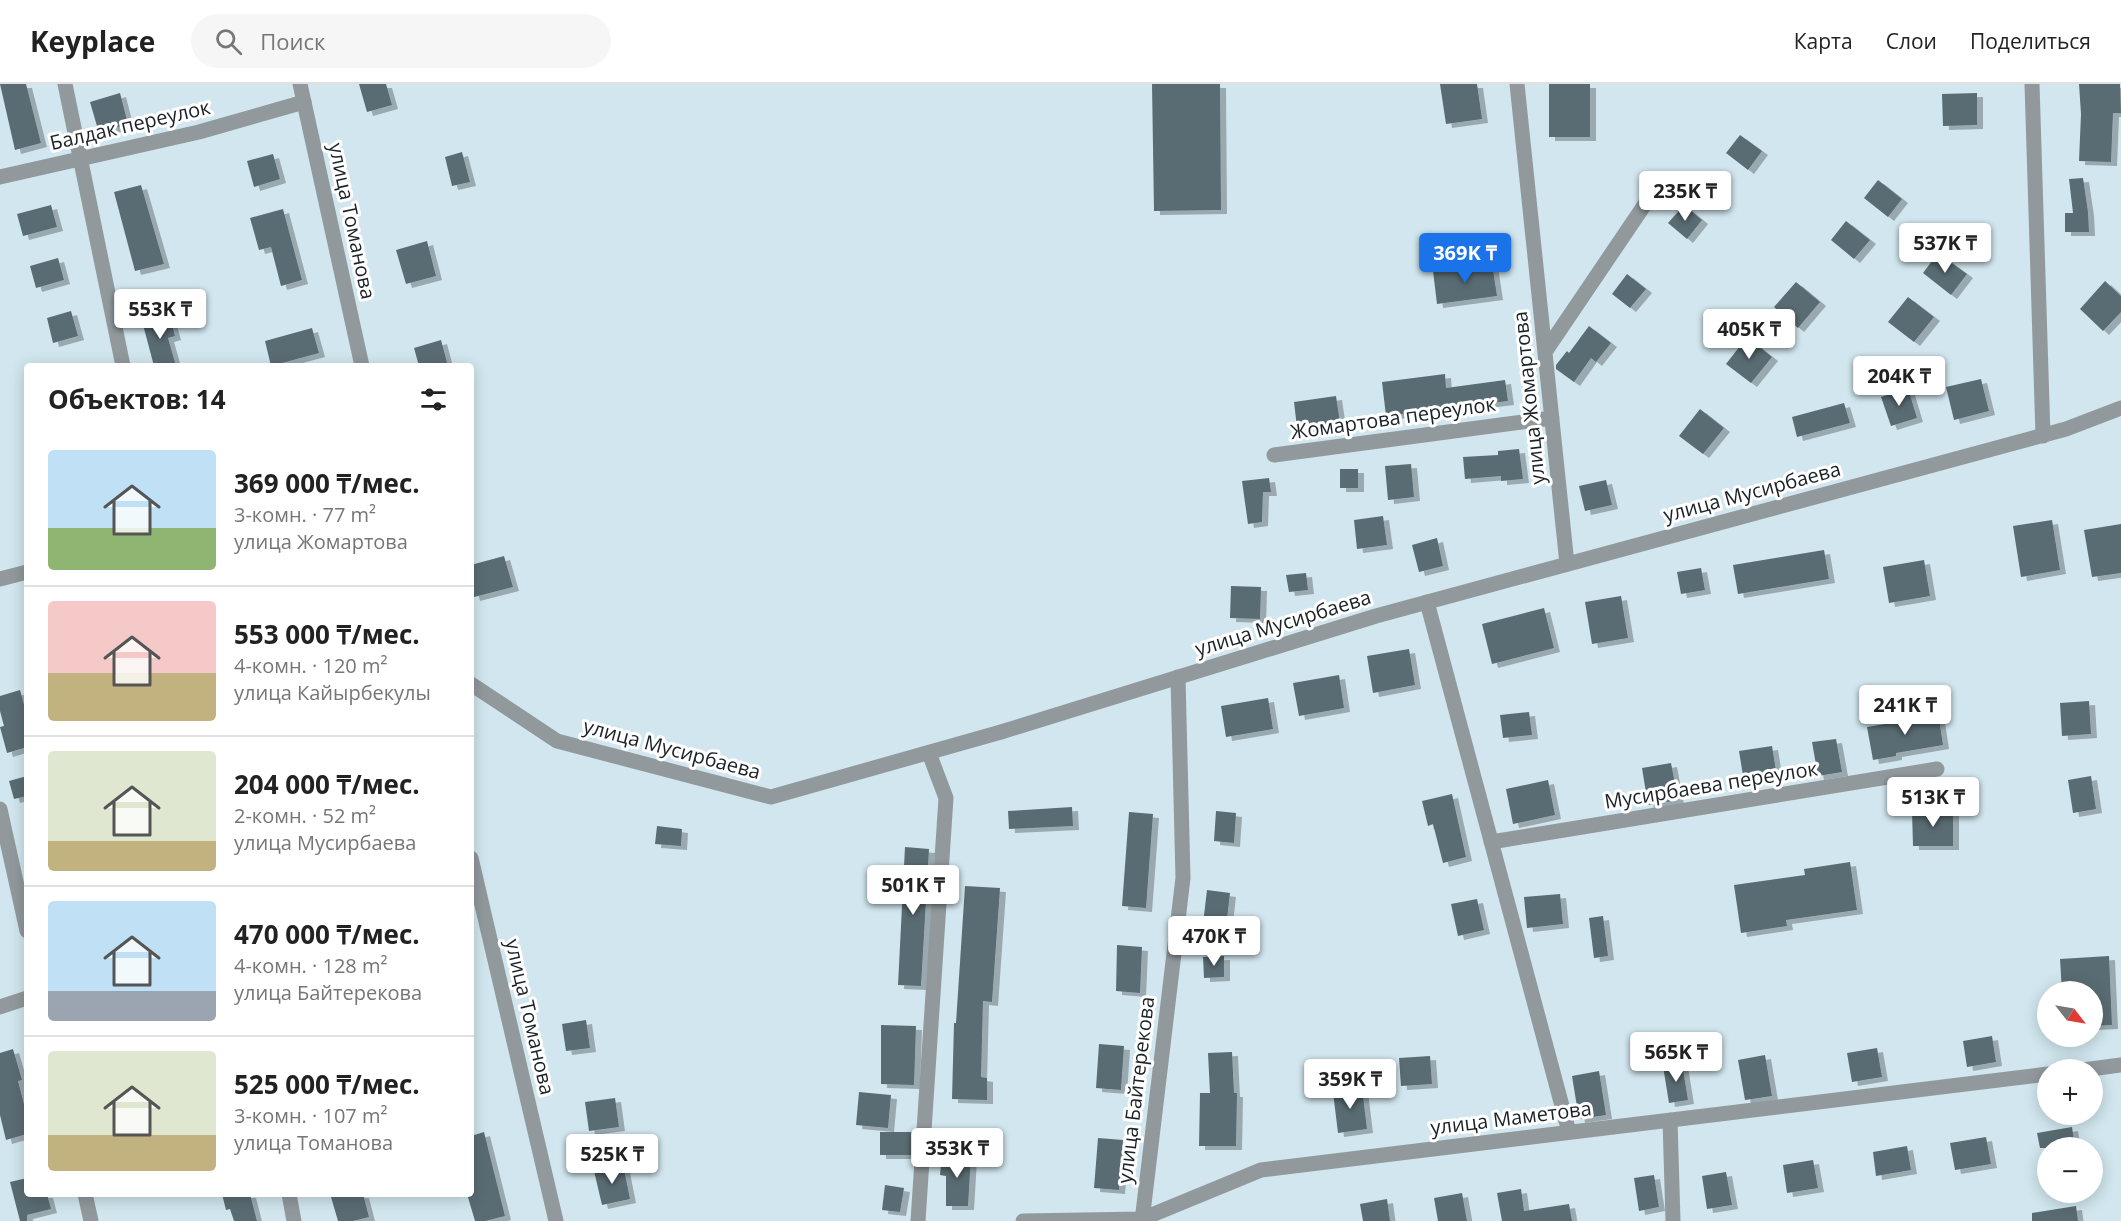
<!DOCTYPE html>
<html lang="ru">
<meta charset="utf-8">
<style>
:root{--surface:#fff;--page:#f6f6f6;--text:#222;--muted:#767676;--line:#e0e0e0;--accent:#1a73e8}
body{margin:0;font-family:"Open Sans",sans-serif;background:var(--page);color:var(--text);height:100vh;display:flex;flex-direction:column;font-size:22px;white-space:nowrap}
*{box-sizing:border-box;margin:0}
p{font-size:20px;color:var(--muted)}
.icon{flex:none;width:33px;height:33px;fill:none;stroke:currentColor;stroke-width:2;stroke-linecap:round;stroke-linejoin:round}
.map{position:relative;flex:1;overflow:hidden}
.side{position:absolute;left:24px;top:279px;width:450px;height:834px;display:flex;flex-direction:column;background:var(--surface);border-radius:6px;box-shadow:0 3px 15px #0003}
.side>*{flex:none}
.needle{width:39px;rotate:121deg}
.controls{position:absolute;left:2037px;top:897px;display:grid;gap:12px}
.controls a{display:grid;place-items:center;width:66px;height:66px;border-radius:50%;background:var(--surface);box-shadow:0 3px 15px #0003;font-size:30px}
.price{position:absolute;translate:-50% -51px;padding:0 14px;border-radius:6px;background:#fff;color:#222;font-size:20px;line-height:39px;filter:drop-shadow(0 2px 3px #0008)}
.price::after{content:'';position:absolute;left:50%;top:36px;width:18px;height:14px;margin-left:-9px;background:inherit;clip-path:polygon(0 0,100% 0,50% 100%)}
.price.on{background:var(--accent);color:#fff}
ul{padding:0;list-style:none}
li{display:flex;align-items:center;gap:18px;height:150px;padding:0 24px}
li+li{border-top:2px solid var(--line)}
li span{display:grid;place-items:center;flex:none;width:168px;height:120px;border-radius:6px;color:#555}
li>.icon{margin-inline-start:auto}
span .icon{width:72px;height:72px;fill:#fffc;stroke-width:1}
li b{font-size:26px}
h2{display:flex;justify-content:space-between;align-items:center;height:72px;padding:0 24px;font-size:26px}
header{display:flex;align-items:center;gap:36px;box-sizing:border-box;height:84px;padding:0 30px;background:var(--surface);border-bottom:2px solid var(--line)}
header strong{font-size:28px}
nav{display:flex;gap:33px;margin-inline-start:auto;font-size:21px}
.search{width:420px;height:54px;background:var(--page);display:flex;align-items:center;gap:15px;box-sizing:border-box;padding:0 21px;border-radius:33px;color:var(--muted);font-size:22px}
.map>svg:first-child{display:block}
.building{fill:#5a6c73;filter:url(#shadow)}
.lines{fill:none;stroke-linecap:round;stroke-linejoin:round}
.minor{stroke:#91999d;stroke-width:15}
.tertiary{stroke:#91999d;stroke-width:15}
.labels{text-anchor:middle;stroke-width:6;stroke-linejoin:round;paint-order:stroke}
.street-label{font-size:20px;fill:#1a2225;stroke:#fff}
</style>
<header>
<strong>Keyplace</strong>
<div class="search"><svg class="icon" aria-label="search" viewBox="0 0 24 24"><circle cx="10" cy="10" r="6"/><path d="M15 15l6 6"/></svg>Поиск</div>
<nav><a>Карта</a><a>Слои</a><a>Поделиться</a></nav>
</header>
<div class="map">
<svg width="2121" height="1137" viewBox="0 0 2121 1137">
<defs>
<filter id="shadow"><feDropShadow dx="6" dy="4" stdDeviation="0" flood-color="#0004"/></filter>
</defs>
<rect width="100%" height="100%" fill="#d1e6ee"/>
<path class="building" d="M0,0H26L41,59L15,66Z
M359,0H386L392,21L367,28Z
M1152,0H1220L1221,126L1154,127Z
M1440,0H1477L1482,35L1446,40Z
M1549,0H1590V53H1549Z
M2079,0H2120L2121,29H2113L2111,78L2079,77L2081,30Z
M120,9L128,40L99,49L90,18Z
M1977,9V41L1943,42L1942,10Z
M1740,51L1762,67L1748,86L1726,69Z
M462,68L470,98L452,102L445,73Z
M273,70L280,95L254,103L247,77Z
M2083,94L2088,128L2089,148H2065V129H2073L2069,95Z
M1878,96L1902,115L1888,133L1864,114Z
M141,101L164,180L135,187L114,108Z
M51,121L57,143L23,152L17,130Z
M1684,121L1702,136L1687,155L1668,139Z
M283,125L302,196L281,202L271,163L259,166L250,134Z
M1846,137L1870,156L1854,175L1831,156Z
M427,157L436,192L406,200L396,166Z
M1938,169L1967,190L1951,211L1923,189Z
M58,174L64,196L36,204L30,182Z
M1492,179L1497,212L1437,220L1433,187Z
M1627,190L1646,205L1630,224L1612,210Z
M2105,197L2121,212V228L2103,247L2080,225Z
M1796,198L1820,218L1798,244L1774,223Z
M1908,213L1934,233L1914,258L1888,238Z
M71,227L78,252L53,259L47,234Z
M169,230L175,252L168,254L176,282H154L142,237Z
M1589,242L1611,259L1596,278L1591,274L1574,298L1556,285V281L1567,267L1569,269Z
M312,244L319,269L271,282L265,257Z
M1747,253L1772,273L1751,299L1726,280Z
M441,256L448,282H419L414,264Z
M1445,290L1446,304L1505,296L1508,317L1386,332L1382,298Z
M1981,295L1989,327L1954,336L1946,303Z
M1908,304L1917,334L1891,342L1881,313Z
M1336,312L1341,346L1298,352L1294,318Z
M1844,319L1850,339L1797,353L1792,333Z
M1700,325L1724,344L1703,370L1679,352Z
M1519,365L1523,395L1501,397V392L1465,395L1463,373L1498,371V367Z
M1411,380L1414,413L1388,416L1385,382Z
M1340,385H1358V404H1340Z
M1269,394L1271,408H1263L1262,438L1248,440L1242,397Z
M1606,396L1612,421L1585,427L1579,402Z
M1383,432L1387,461L1357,465L1354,436Z
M2052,436L2060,486L2021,493L2013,442Z
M2121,440V489L2092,493L2084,446Z
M1437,454L1443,482L1419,488L1412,461Z
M1824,466L1829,495L1738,510L1733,481Z
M504,472L513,503L474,513L471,501V481Z
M1924,476L1930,512L1889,519L1883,483Z
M1701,484L1705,506L1681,510L1677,488Z
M1306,489L1308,506L1289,508L1286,491Z
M1231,502L1261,503L1260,535L1230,534Z
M1621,512L1628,554L1592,560L1585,518Z
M1544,524L1554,564L1492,580L1482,540Z
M1409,565L1415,601L1373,609L1367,572Z
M1339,591L1344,624L1299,632L1293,599Z
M20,606L27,632V663L7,669L0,643L4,642L0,627V612Z
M1268,614L1273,645L1226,653L1221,622Z
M2089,617L2091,650L2062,652L2060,619Z
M1529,628L1532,651L1503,654L1500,631Z
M1938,628L1943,661L1896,669V672L1873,676L1867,643L1915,635L1914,632Z
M1836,655L1842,688L1818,692L1812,658Z
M1772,662L1777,693L1744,698L1739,667Z
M1671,679L1678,716L1648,721L1642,684Z
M27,692V712L14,715L9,697Z
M2091,692L2096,725L2073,729L2068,696Z
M1548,696L1555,731L1513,740L1506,705Z
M1452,710L1466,773L1443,779L1433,740L1428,742L1422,717Z
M1072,723L1073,742L1009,745L1008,727Z
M1953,726V762H1913L1912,727Z
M1216,727L1236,729L1234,759L1214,757Z
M1129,728L1153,730L1146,824L1122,822Z
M657,742L682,745L681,762L655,760Z
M905,763L929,765L921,902L898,901Z
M1850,778L1857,826L1786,836L1787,842L1741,849L1734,801L1805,791L1804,785Z
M965,802L1000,804L992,918L983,917L981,993L987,994V1016L952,1015L954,939H956Z
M1207,806L1230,809L1226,843L1203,840Z
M1560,810L1563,840L1527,844L1524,813Z
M1477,815L1484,846L1458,852L1451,820Z
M1603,832L1608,872L1594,874L1589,834Z
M1117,861L1142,863L1140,909L1116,907Z
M1224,872V893L1204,894L1203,873Z
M2109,872L2112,941L2092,942V908H2062L2060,875Z
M586,936L590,964L566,967L562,940Z
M881,941L916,942L914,1001L881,1000Z
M1992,952L1996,978L1967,983L1963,957Z
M1099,960L1124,962L1121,1006L1096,1004Z
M1877,964L1882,993L1852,998L1847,969Z
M13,965L22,996L18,997L27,1032V1050L6,1056L0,1031V969Z
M1232,968L1234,1009H1237L1236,1062H1199L1200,1009H1210L1208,969Z
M1765,971L1772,1012L1745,1016L1738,976Z
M1430,972L1432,1000L1401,1002L1399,974Z
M1682,979L1688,1016L1669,1019L1663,982Z
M1599,987L1606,1031L1579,1035L1572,992Z
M1362,1004L1367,1045L1338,1049L1333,1008Z
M859,1008L891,1011L888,1044L856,1041Z
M615,1014L619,1043L589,1047L585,1018Z
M2072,1043L2075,1064H2040L2037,1049Z
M484,1048L505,1132L485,1137H475L467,1110H471V1052Z
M880,1048H914L913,1071H880Z
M1986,1053L1991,1080L1955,1086L1950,1059Z
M1098,1054L1123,1056L1119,1106L1094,1104Z
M1907,1062L1911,1086L1876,1092L1873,1068Z
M942,1070L971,1072L968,1122H946V1092L940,1091Z
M1813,1076L1818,1104L1787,1109L1783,1081Z
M623,1080L630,1115L602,1121L594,1087Z
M1726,1088L1732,1121L1707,1125L1702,1092Z
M1654,1091L1659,1123L1639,1127L1634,1094Z
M27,1094V1110H47L51,1125L27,1131V1137H20L10,1098Z
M885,1101L904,1104L900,1128L882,1126Z
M1521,1105L1524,1127L1569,1120L1572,1137H1502L1497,1109Z
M1462,1109L1467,1137H1438L1434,1114Z
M222,1110H250L257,1137H234L230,1125L226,1126Z
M340,1110H363L369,1133L353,1137H338L331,1113Z
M1387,1115L1390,1137H1363L1360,1120Z
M2076,1122L2078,1137H2032V1129Z"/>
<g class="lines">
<path class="minor" d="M65,0L123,282
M1517,0L1567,480
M2032,0L2043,352
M0,93L199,48L304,18
M1545,268L1660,98
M1274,371L1552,334
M0,495L27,488
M1427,518L1569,1048
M0,725L27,847
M1491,758L1937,685
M471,774L556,1137
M0,923L27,914
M2083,986L2121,981
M1670,1036L1673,1137
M85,1110L91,1137
M289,1110L294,1137
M918,1137L946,714L929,669
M1023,1137L1142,1135L1261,1086L2048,990
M1142,1137L1183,794L1178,593"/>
<path class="tertiary" d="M300,0L362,282
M471,600L557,657L771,713L1001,648L1376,532L2066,345L2121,324"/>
</g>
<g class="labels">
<g class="street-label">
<text transform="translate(130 41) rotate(-13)" y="7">Балдак переулок</text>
<text transform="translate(352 137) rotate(78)" y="7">улица Томанова</text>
<text transform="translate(1529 314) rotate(-96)" y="7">улица Жомартова</text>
<text transform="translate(1393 334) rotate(-8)" y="7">Жомартова переулок</text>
<text transform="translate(1752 408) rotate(-15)" y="7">улица Мусирбаева</text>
<text transform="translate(1283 539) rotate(-17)" y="7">улица Мусирбаева</text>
<text transform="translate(672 665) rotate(15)" y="7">улица Мусирбаева</text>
<text transform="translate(1711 701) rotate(-9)" y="7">Мусирбаева переулок</text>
<text transform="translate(530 933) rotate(77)" y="7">улица Томанова</text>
<text transform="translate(1136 1006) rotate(-83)" y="7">улица Байтерекова</text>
<text transform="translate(1511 1034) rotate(-7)" y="7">улица Маметова</text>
</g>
</g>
</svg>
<div class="controls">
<a><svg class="needle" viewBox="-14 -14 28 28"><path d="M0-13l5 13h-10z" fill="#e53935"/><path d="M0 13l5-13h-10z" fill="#767676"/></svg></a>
<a>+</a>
<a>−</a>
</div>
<b class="price" style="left:1685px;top:138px">235K ₸</b>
<b class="price" style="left:1945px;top:190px">537K ₸</b>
<b class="price on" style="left:1465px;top:200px">369K ₸</b>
<b class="price" style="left:160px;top:256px">553K ₸</b>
<b class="price" style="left:1749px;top:276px">405K ₸</b>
<b class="price" style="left:1899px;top:323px">204K ₸</b>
<b class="price" style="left:1905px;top:652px">241K ₸</b>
<b class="price" style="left:1933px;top:744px">513K ₸</b>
<b class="price" style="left:913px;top:832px">501K ₸</b>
<b class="price" style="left:1214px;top:883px">470K ₸</b>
<b class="price" style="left:1676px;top:999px">565K ₸</b>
<b class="price" style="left:1350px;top:1026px">359K ₸</b>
<b class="price" style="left:957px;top:1095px">353K ₸</b>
<b class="price" style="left:612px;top:1101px">525K ₸</b>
<section class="side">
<h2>Объектов: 14<svg class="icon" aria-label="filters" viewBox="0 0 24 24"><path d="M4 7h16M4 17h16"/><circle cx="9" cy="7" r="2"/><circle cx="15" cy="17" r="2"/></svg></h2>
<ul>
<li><span style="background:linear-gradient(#bfe0f5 65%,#8fb573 0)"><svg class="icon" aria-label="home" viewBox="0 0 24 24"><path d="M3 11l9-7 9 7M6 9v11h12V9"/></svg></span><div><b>369 000 ₸/мес.</b><p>3-комн. · 77 m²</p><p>улица Жомартова</p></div></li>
<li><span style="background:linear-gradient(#f6c9c9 60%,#c2b280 0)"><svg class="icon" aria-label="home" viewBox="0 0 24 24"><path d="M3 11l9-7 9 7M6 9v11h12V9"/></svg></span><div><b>553 000 ₸/мес.</b><p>4-комн. · 120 m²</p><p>улица Кайырбекулы</p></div></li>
<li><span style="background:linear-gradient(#dfe7d0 75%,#c2b280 0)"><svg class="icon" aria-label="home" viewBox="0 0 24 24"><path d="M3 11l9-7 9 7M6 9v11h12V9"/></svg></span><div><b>204 000 ₸/мес.</b><p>2-комн. · 52 m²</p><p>улица Мусирбаева</p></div></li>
<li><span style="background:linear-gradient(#bfe0f5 75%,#9aa5b1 0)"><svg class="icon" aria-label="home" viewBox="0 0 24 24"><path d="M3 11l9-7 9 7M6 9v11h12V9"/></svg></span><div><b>470 000 ₸/мес.</b><p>4-комн. · 128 m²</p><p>улица Байтерекова</p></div></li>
<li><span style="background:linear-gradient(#dfe7d0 70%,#c2b280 0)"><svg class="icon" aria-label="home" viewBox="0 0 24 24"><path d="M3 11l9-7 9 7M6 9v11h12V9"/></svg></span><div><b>525 000 ₸/мес.</b><p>3-комн. · 107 m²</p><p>улица Томанова</p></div></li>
</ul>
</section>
</div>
